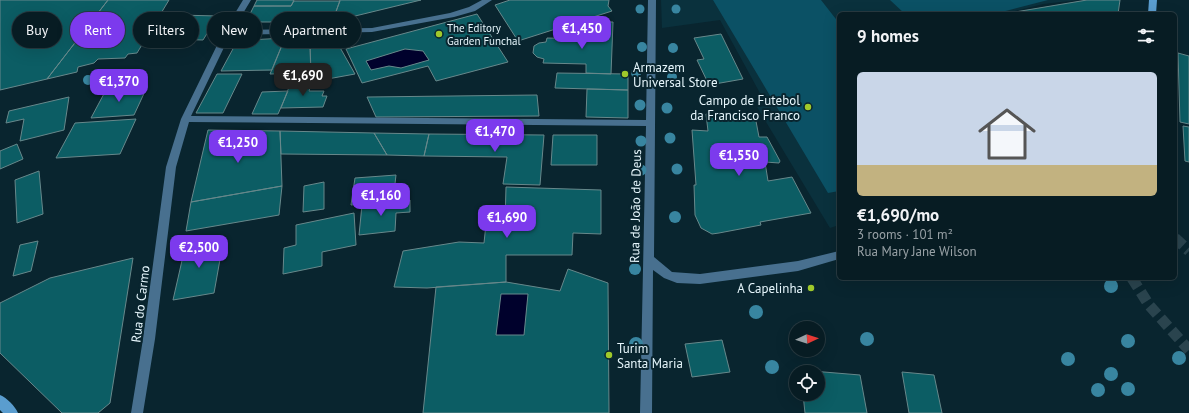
<!DOCTYPE html>
<meta charset="utf-8">
<style>
:root{--surface:#071c23;--page:#10252b;--text:#f1f3f6;--muted:#98a1a6;--line:#283a41;--accent:#7c3aed}
body{margin:0;font-family:"PT Sans",sans-serif;background:var(--page);color:var(--text);height:100vh;display:flex;flex-direction:column;font-size:15px;white-space:nowrap}
*{box-sizing:border-box;margin:0}
p{font-size:13px;color:var(--muted)}
.icon{flex:none;width:22px;height:22px;fill:none;stroke:currentColor;stroke-width:2;stroke-linecap:round;stroke-linejoin:round}
.map{position:relative;flex:1;overflow:hidden}
.side{position:absolute;left:837px;top:12px;width:340px;height:268px;display:flex;flex-direction:column;background:var(--surface);border-radius:6px;box-shadow:0 4px 16px #0002,0 0 0 1px var(--line)}
.side>*{flex:none}
.guide{position:absolute;left:12px;top:12px;width:380px;height:36px;display:flex;gap:8px}
.needle{width:26px;rotate:86deg}
.tools{position:absolute;left:789px;top:321px;display:grid;gap:8px}
.tools a{display:grid;place-items:center;width:36px;height:36px;border-radius:50%;background:var(--surface);box-shadow:0 4px 16px #0002,0 0 0 1px var(--line);font-size:20px}
.price{position:absolute;translate:-50% -34px;padding:0 9px;border-radius:8px;background:var(--accent);color:#fff;font-size:13px;line-height:26px;filter:drop-shadow(0 1px 2px #0008)}
.price::after{content:'';position:absolute;left:50%;top:24px;width:12px;height:9px;margin-left:-6px;background:inherit;clip-path:polygon(0 0,100% 0,50% 100%)}
.price.selected{background:#222;color:#fff}
ul{padding:0;list-style:none}
li{display:grid;align-content:center;gap:8px;height:212px;padding:0 20px}
li span{display:grid;place-items:center;height:124px;border-radius:6px;color:#555}
li>.icon{margin-inline-start:auto}
span .icon{width:72px;height:72px;fill:#fffc;stroke-width:1}
li b{font-size:17px}
h2{display:flex;justify-content:space-between;align-items:center;height:48px;padding:0 20px;font-size:17px}
.chip{padding:0 14px;border-radius:18px;background:var(--surface);box-shadow:0 4px 16px #0002,0 0 0 1px var(--line);font-size:14px;line-height:36px}
.chip.selected{background:var(--accent);color:#fff}
.map>svg:first-child{display:block}
.built{fill:#0a313d}
.green{fill:#0b5165}
.water{fill:#00012c}
.building{fill:#0c5d64;stroke:#67888b;fill-rule:evenodd}
.lines{fill:none;stroke-linecap:round;stroke-linejoin:round}
.secondary-tunnel{stroke:#2a444e;stroke-width:11;stroke-dasharray:11 5.5;stroke-linecap:butt}
.minor{fill:#48708f;fill-rule:evenodd}
.secondary{fill:#5a9dcf;fill-rule:evenodd}
.tree{fill:#3885a0}
.poi-dot{fill:#a0c92b;stroke:#09252f;stroke-width:1.5}
.labels{text-anchor:middle;stroke-width:4;stroke-linejoin:round;paint-order:stroke}
.far-poi-label{font-size:11px;fill:#e6f6fc;stroke:#09252f;text-anchor:start}
.poi-label{font-size:13px;fill:#e6f6fc;stroke:#09252f;text-anchor:start}
.street-label{font-size:13px;fill:#e6f6fc;stroke:#09252f}
</style>
<div class="map">
<svg width="1189" height="413" viewBox="0 0 1189 413">
<rect width="100%" height="100%" fill="#09252f"/>
<path class="built" d="M661,0H1079L1043,4L1003,14H839V225L830,228L757,107L767,106L720,20L662,28Z"/>
<path class="green" d="M713,0H821L839,23V191L828,193Z
M890,0H1048L994,14H905Z"/>
<path class="water" d="M405,49L423,51L429,60L401,68L389,66L371,70L366,61Z
M501,294H528L524,335H496Z"/>
<path class="building" d="M0,0H108L47,79L0,90Z
M108,0H169L137,53L128,54L125,58L98,59L94,63L78,67L77,72L47,79Z
M257,0H294L291,6H254Z
M340,0H421L351,17L350,21L331,26Z
M510,0H609L608,6L612,11L518,41L495,5Z
M1087,0H1120L1118,14H1003Z
M294,1H340L332,22H246L254,6H291Z
M477,14L508,62L436,81L428,66L362,83L346,49ZM405,49L423,51L429,60L401,68L389,66L371,70L366,61Z
M178,15L218,16L203,40L162,39Z
M590,22H613L611,74L586,73V64L543,63L544,59L537,57L533,53L534,46L539,43L546,42L547,38L588,39Z
M721,34L743,79L709,85L697,60L704,59L694,38Z
M285,38L272,70L221,71L234,47L249,40Z
M310,44L311,73L270,74L282,45Z
M310,44H338L355,74L311,82Z
M1178,53L1189,56V124L1180,122Z
M557,73L628,74V90L555,88Z
M217,74H242L223,113H196Z
M291,82H312L309,91H324L322,96H327L323,107L281,108Z
M147,87L134,115L91,118L106,90Z
M587,89L628,90V118L586,117Z
M288,91L278,114H252L262,92Z
M537,95L539,116L376,117L367,97Z
M69,97L64,130L20,141L24,119L6,123L9,111Z
M706,114L755,116L759,137H767L780,161L779,163L765,162L768,181L792,177L811,213L760,222L761,225L719,233L712,234L701,228L695,215L694,185H696L692,130L708,131Z
M136,119L120,154L56,158L75,123Z
M1183,126L1189,127V162L1185,161Z
M208,130L280,131L282,186L191,202Z
M280,131L374,133L387,155L281,154Z
M374,133L429,134L424,156L387,155Z
M429,134L544,135L540,185L503,184L507,157L424,156Z
M553,135H597V165H551Z
M17,144L23,159L0,169V151Z
M39,171L43,214L17,223L15,180Z
M396,175L393,201L351,205L355,178Z
M324,182V209L303,212L304,186Z
M282,186L279,215L186,231L191,202Z
M506,187L601,190V234L573,233L572,255H506V282L427,288L394,287L403,251L459,242L484,243L486,224L505,223Z
M410,200V212L396,213L395,231L359,235L362,205Z
M354,213L356,245L322,252V266L283,274L284,248L296,245V225Z
M224,237L214,293L173,300L186,243Z
M38,241L31,271L13,276L20,245Z
M133,258L110,403L98,413H62L0,353V303L50,278Z
M568,269L608,283L609,413H423L436,287L506,282L560,291ZM501,294H528L524,335H496Z
M722,340L730,372L692,377L685,344Z
M800,370L860,375L867,413H805L803,394H818V372H800Z
M902,372L934,375L942,413H909Z"/>
<g class="lines">
<path class="secondary-tunnel" d="M1175,238L1189,251
M1132,278L1149,305L1189,350"/>
<path class="minor" d="M243,0H251L233,30L372,28L450,13L469,7L482,0H492L475,11L454,17L372,32L230,35L191,116L646,120L648,0H656L654,257L672,272L700,274L798,261L839,251V259L798,271L700,284L677,283L664,278L653,270L652,413H640L646,126L189,122L176,167L155,339L143,413H131L143,339L166,167L181,119L223,33Z"/>
<path class="secondary" d="M1149,0H1157L1156,14H1148Z
M0,395C7,398 15,406 18,413H3L0,410Z"/>
</g>
<g class="tree">
<circle cx="640" cy="9" r="4.5"/>
<circle cx="676" cy="9" r="4.5"/>
<circle cx="642" cy="47" r="5"/>
<circle cx="673" cy="48" r="5"/>
<circle cx="636" cy="73" r="5"/>
<circle cx="672" cy="77" r="5"/>
<circle cx="88" cy="80" r="5"/>
<circle cx="640" cy="105" r="5.5"/>
<circle cx="667" cy="108" r="5.5"/>
<circle cx="670" cy="138" r="5.5"/>
<circle cx="641" cy="141" r="5.5"/>
<circle cx="677" cy="169" r="5.5"/>
<circle cx="641" cy="170" r="5.5"/>
<circle cx="675" cy="217" r="6"/>
<circle cx="635" cy="269" r="6"/>
<circle cx="1111" cy="286" r="7"/>
<circle cx="756" cy="312" r="7"/>
<circle cx="867" cy="339" r="7"/>
<circle cx="1128" cy="341" r="7"/>
<circle cx="636" cy="344" r="7"/>
<circle cx="1179" cy="358" r="7"/>
<circle cx="1068" cy="359" r="7"/>
<circle cx="772" cy="367" r="7"/>
<circle cx="1111" cy="374" r="7"/>
<circle cx="1128" cy="389" r="7"/>
<circle cx="1098" cy="390" r="7"/>
</g>
<g class="poi-dot">
<circle cx="439" cy="34" r="4"/>
<circle cx="625" cy="74" r="4"/>
<circle cx="808" cy="107" r="4"/>
<circle cx="811" cy="288" r="4"/>
<circle cx="609" cy="355" r="4"/>
</g>
<g class="labels">
<g class="far-poi-label">
<text x="447" y="32">The Editory<tspan x="447" dy="13">Garden Funchal</tspan></text>
</g>
<g class="poi-label">
<text x="633" y="72">Armazem<tspan x="633" dy="15">Universal Store</tspan></text>
<text x="800" y="105" text-anchor="end">Campo de Futebol<tspan x="800" dy="15">da Francisco Franco</tspan></text>
<text x="803" y="293" text-anchor="end">A Capelinha</text>
<text x="617" y="353">Turim<tspan x="617" dy="15">Santa Maria</tspan></text>
</g>
<g class="street-label">
<text transform="translate(635 206) rotate(-89)" y="5">Rua de João de Deus</text>
<text transform="translate(140 304) rotate(-83)" y="5">Rua do Carmo</text>
</g>
</g>
</svg>
<div class="tools">
<a><svg class="needle" viewBox="-14 -14 28 28"><path d="M0-13l5 13h-10z" fill="#e53935"/><path d="M0 13l5-13h-10z" fill="#98a1a6"/></svg></a>
<a><svg class="icon" aria-label="locate" viewBox="0 0 24 24"><circle cx="12" cy="12" r="6"/><path d="M12 2v4M12 18v4M2 12h4M18 12h4"/></svg></a>
</div>
<b class="price" style="left:582px;top:50px">€1,450</b>
<b class="price selected" style="left:303px;top:97px">€1,690</b>
<b class="price" style="left:119px;top:103px">€1,370</b>
<b class="price" style="left:495px;top:153px">€1,470</b>
<b class="price" style="left:238px;top:164px">€1,250</b>
<b class="price" style="left:739px;top:177px">€1,550</b>
<b class="price" style="left:381px;top:217px">€1,160</b>
<b class="price" style="left:507px;top:239px">€1,690</b>
<b class="price" style="left:199px;top:269px">€2,500</b>
<div class="guide">
<a class="chip">Buy</a>
<a class="chip selected">Rent</a>
<a class="chip">Filters</a>
<a class="chip">New</a>
<a class="chip">Apartment</a>
</div>
<section class="side">
<h2>9 homes<svg class="icon" aria-label="filters" viewBox="0 0 24 24"><path d="M4 7h16M4 17h16"/><circle cx="9" cy="7" r="2"/><circle cx="15" cy="17" r="2"/></svg></h2>
<ul>
<li><span style="background:linear-gradient(#c9d6e8 75%,#c2b280 0)"><svg class="icon" aria-label="home" viewBox="0 0 24 24"><path d="M3 11l9-7 9 7M6 9v11h12V9"/></svg></span><div><b>€1,690/mo</b><p>3 rooms · 101 m²</p><p>Rua Mary Jane Wilson</p></div></li>
</ul>
</section>
</div>
